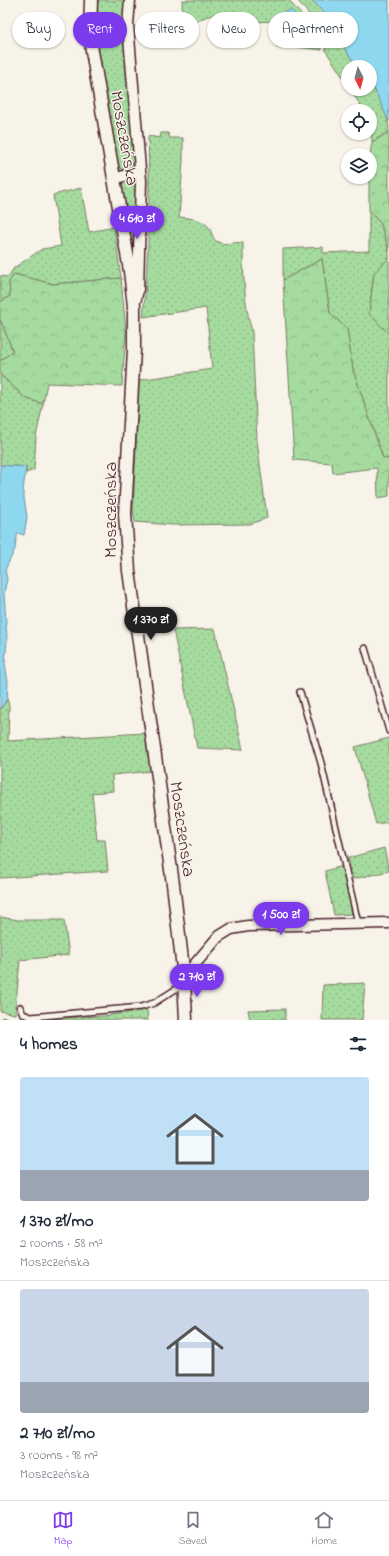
<!DOCTYPE html>
<meta charset="utf-8">
<style>
:root{--surface:#fff;--page:#f2f2f3;--text:#1f2937;--muted:#747a83;--line:#e0e1e3;--accent:#7c3aed}
body{margin:0;font-family:"Indie Flower",sans-serif;background:var(--page);color:var(--text);height:100vh;display:flex;flex-direction:column;font-size:15px;white-space:nowrap}
*{box-sizing:border-box;margin:0}
p{font-size:13px;color:var(--muted)}
.icon{flex:none;width:22px;height:22px;fill:none;stroke:currentColor;stroke-width:2;stroke-linecap:round;stroke-linejoin:round}
.map{position:relative;height:1020px;overflow:hidden}
.drawer{display:flex;flex-direction:column;background:var(--surface);flex:1}
.drawer>*{flex:none}
.guide{position:absolute;left:12px;top:12px;width:365px;height:36px;display:flex;gap:8px}
.needle{width:26px;rotate:174deg}
.buttons{position:absolute;left:341px;top:60px;display:grid;gap:8px}
.buttons a{display:grid;place-items:center;width:36px;height:36px;border-radius:50%;background:var(--surface);box-shadow:0 1px 3px #0004;font-size:20px}
.price{position:absolute;translate:-50% -34px;padding:0 9px;border-radius:14px;background:var(--accent);color:#fff;font-size:13px;line-height:26px;filter:drop-shadow(0 1px 2px #0008)}
.price::after{content:'';position:absolute;left:50%;top:24px;width:12px;height:9px;margin-left:-6px;background:inherit;clip-path:polygon(0 0,100% 0,50% 100%)}
.price.current{background:#222;color:#fff}
ul{padding:0;list-style:none}
li{display:grid;align-content:center;gap:8px;height:212px;padding:0 20px}
li+li{border-top:1px solid var(--line)}
li span{display:grid;place-items:center;height:124px;border-radius:4px;color:#555}
li>.icon{margin-inline-start:auto}
span .icon{width:72px;height:72px;fill:#fffc;stroke-width:1}
li b{font-size:17px}
h2{display:flex;justify-content:space-between;align-items:center;height:48px;padding:0 20px;font-size:17px}
.tag{padding:0 14px;border-radius:18px;background:var(--surface);box-shadow:0 1px 3px #0004;font-size:14px;line-height:36px}
.tag.current{background:var(--accent);color:#fff}
.menu{display:flex;justify-content:space-around;align-items:center;height:56px;border-top:1px solid var(--line);background:var(--surface);font-size:11px;color:var(--muted)}
.menu a{display:grid;justify-items:center;gap:2px}
.menu .current{color:var(--accent)}
.map>svg:first-child{display:block}
.grass{fill:url(#grass-dots);stroke:#787d64}
.forest{fill:url(#forest-crowns);stroke:#787d64}
.water{fill:#8ed8ef;stroke:#738ea1}
.lines{fill:none;stroke-linecap:round;stroke-linejoin:round}
.service-casing{stroke:#4a1f2b;stroke-width:8}
.minor-casing{stroke:#4a1f2b;stroke-width:13}
.tertiary-casing{stroke:#4a1f2b;stroke-width:15}
.service{stroke:#f7f3e8;stroke-width:5}
.minor{stroke:#f7f3e8;stroke-width:10}
.tertiary{stroke:#f7f3e8;stroke-width:12}
.labels{text-anchor:middle;stroke-width:3;stroke-linejoin:round;paint-order:stroke}
.street-label{font-size:18px;fill:#4a1f2b;stroke:#f7f3e8}
</style>
<div class="map">
<svg width="389" height="1020" viewBox="0 0 389 1020">
<defs>
<pattern id="grass-dots" width="8" height="8" patternUnits="userSpaceOnUse"><rect width="8" height="8" fill="#a5db9e"/><path d="M2 2h.1M6 6h.1" fill="none" stroke="#90bc88" stroke-width="1.8" stroke-linecap="round"/></pattern>
<pattern id="forest-crowns" width="20" height="18" patternUnits="userSpaceOnUse"><rect width="20" height="18" fill="#a5db9e"/><path d="M2 6a3 3 0 1 1 6 0M12 15a3 3 0 1 1 6 0" fill="none" stroke="#90bc88"/></pattern>
</defs>
<rect width="100%" height="100%" fill="#f7f3e8"/>
<filter id="ink" filterUnits="userSpaceOnUse"><feTurbulence type="fractalNoise" baseFrequency=".025" numOctaves="2"/><feDisplacementMap in="SourceGraphic" scale="8" xChannelSelector="R" yChannelSelector="G"/><feConvolveMatrix kernelMatrix="1 2 1 2 8 2 1 2 1" color-interpolation-filters="sRGB"/></filter>
<g filter="url(#ink)">
<path class="grass" d="M98,0H126L135,157L131,168L124,170L119,168L116,161C108,110 92,52 98,0Z
M182,0H289C302,19 319,25 322,50L297,47H277L275,21L232,23L231,13C203,15 190,18 183,48Z
M297,0H312L324,12L336,35L357,67H348V85L326,51L321,28Z
M370,85C381,96 389,117 389,132L372,142L370,111H364L350,89H370Z
M161,133H168L170,138H183V161L179,217C189,218 205,219 210,229C213,235 212,239 218,242C226,246 235,241 243,243C243,272 244,304 252,332L257,441L267,518L250,524L172,525L135,522L133,511L139,380L212,369L206,308L143,317C149,258 150,196 148,136L160,138Z
M130,180L134,182L137,186L135,239L133,241L130,237L120,188L122,183Z
M81,188L89,232L114,227L121,278L53,284L14,274L9,282L10,296L0,302V276L8,277L14,268L42,249L61,246L53,195Z
M369,211L381,224L389,251V258L374,273L369,313L389,334V459L383,458L353,370L347,329L330,313L322,259L283,280V249L323,247V253L369,251Z
M0,319L13,351L0,361Z
M0,374L25,398L43,404L36,437L34,470L26,473V467L0,465Z
M215,629L243,750L197,748L173,630Z
M7,699L9,705L8,741L145,733L152,771L112,775L113,791L92,793L97,840H105L108,871L0,878V710Z
M389,738V822L376,824L355,747Z
M384,848L389,871L353,879L348,858Z
M343,866L352,910V914L334,915L325,871Z
M0,917L19,920H64L69,955L20,960L15,1014L0,1011Z
M365,983L362,1020H322L323,985Z
M285,1009V1020H250L248,1010Z
M147,1010L148,1020H0L2,1017L15,1020L104,1016Z"/>
<path class="forest" d="M389,132V251L381,224L369,211V177H370V155L372,142Z
M389,258V334L369,314L374,273Z
M322,259L330,313L347,329L353,370L383,458L389,459V496L378,498L377,468L333,473L332,463L294,460L283,280Z
M14,274L53,284L121,278L126,331L122,386L47,383L43,404L25,398L0,374V361L13,351L0,319V302L10,296L9,282Z"/>
<path class="water" d="M312,0H389V122L375,90L370,85V67H357L336,35L324,13Z
M291,10C302,20 311,27 305,43C296,44 286,41 281,35L284,12Z
M0,465L26,467L23,491L27,517L24,535L18,533L16,540L15,549L5,570L7,579L4,593L7,639L5,664L8,682L7,699L0,710Z"/>
<g class="lines">
<defs>
<path id="service" d="M365,648L389,731
M300,692L321,763L358,923
M20,1007L23,1014L31,1017L141,1007L154,1003L176,989L184,987"/>
<path id="minor" d="M130,0L128,25L141,181L138,289L136,299
M114,179L140,171
M184,977L218,937L231,929L248,926L389,923"/>
<path id="tertiary" d="M91,0L90,33L92,51L130,271L134,306V350L125,514L129,571L173,884L184,977L186,1020"/>
</defs>
<use href="#service" class="service-casing"/>
<use href="#minor" class="minor-casing"/>
<use href="#tertiary" class="tertiary-casing"/>
<use href="#service" class="service"/>
<use href="#minor" class="minor"/>
<use href="#tertiary" class="tertiary"/>
</g>
</g>
<g class="labels">
<g class="street-label">
<text transform="translate(125 138) rotate(80)" y="6">Moszczeńska</text>
<text transform="translate(110 510) rotate(-90)" y="6">Moszczeńska</text>
<text transform="translate(183 829) rotate(82)" y="6">Moszczeńska</text>
</g>
</g>
</svg>
<div class="buttons">
<a><svg class="needle" viewBox="-14 -14 28 28"><path d="M0-13l5 13h-10z" fill="#e53935"/><path d="M0 13l5-13h-10z" fill="#747a83"/></svg></a>
<a><svg class="icon" aria-label="locate" viewBox="0 0 24 24"><circle cx="12" cy="12" r="6"/><path d="M12 2v4M12 18v4M2 12h4M18 12h4"/></svg></a>
<a><svg class="icon" aria-label="layers" viewBox="0 0 24 24"><path d="M12 4l9 5-9 5-9-5zM3 14l9 5 9-5"/></svg></a>
</div>
<b class="price" style="left:137px;top:240px">4 610 zł</b>
<b class="price current" style="left:151px;top:641px">1 370 zł</b>
<b class="price" style="left:281px;top:936px">1 500 zł</b>
<b class="price" style="left:197px;top:998px">2 710 zł</b>
<div class="guide">
<a class="tag">Buy</a>
<a class="tag current">Rent</a>
<a class="tag">Filters</a>
<a class="tag">New</a>
<a class="tag">Apartment</a>
</div>
</div>
<section class="drawer">
<h2>4 homes<svg class="icon" aria-label="filters" viewBox="0 0 24 24"><path d="M4 7h16M4 17h16"/><circle cx="9" cy="7" r="2"/><circle cx="15" cy="17" r="2"/></svg></h2>
<ul>
<li><span style="background:linear-gradient(#bfe0f5 75%,#9aa5b1 0)"><svg class="icon" aria-label="home" viewBox="0 0 24 24"><path d="M3 11l9-7 9 7M6 9v11h12V9"/></svg></span><div><b>1 370 zł/mo</b><p>2 rooms · 58 m²</p><p>Moszczeńska</p></div></li>
<li><span style="background:linear-gradient(#c9d6e8 75%,#9aa5b1 0)"><svg class="icon" aria-label="home" viewBox="0 0 24 24"><path d="M3 11l9-7 9 7M6 9v11h12V9"/></svg></span><div><b>2 710 zł/mo</b><p>3 rooms · 98 m²</p><p>Moszczeńska</p></div></li>
</ul>
</section>
<nav class="menu">
<a class="current"><svg class="icon" aria-label="map" viewBox="0 0 24 24"><path d="M3 6l6-2 6 2 6-2v14l-6 2-6-2-6 2zM9 4v14M15 6v14"/></svg>Map</a>
<a><svg class="icon" aria-label="saved" viewBox="0 0 24 24"><path d="M7 4h10v16l-5-4-5 4z"/></svg>Saved</a>
<a><svg class="icon" aria-label="home" viewBox="0 0 24 24"><path d="M3 11l9-7 9 7M6 9v11h12V9"/></svg>Home</a>
</nav>
